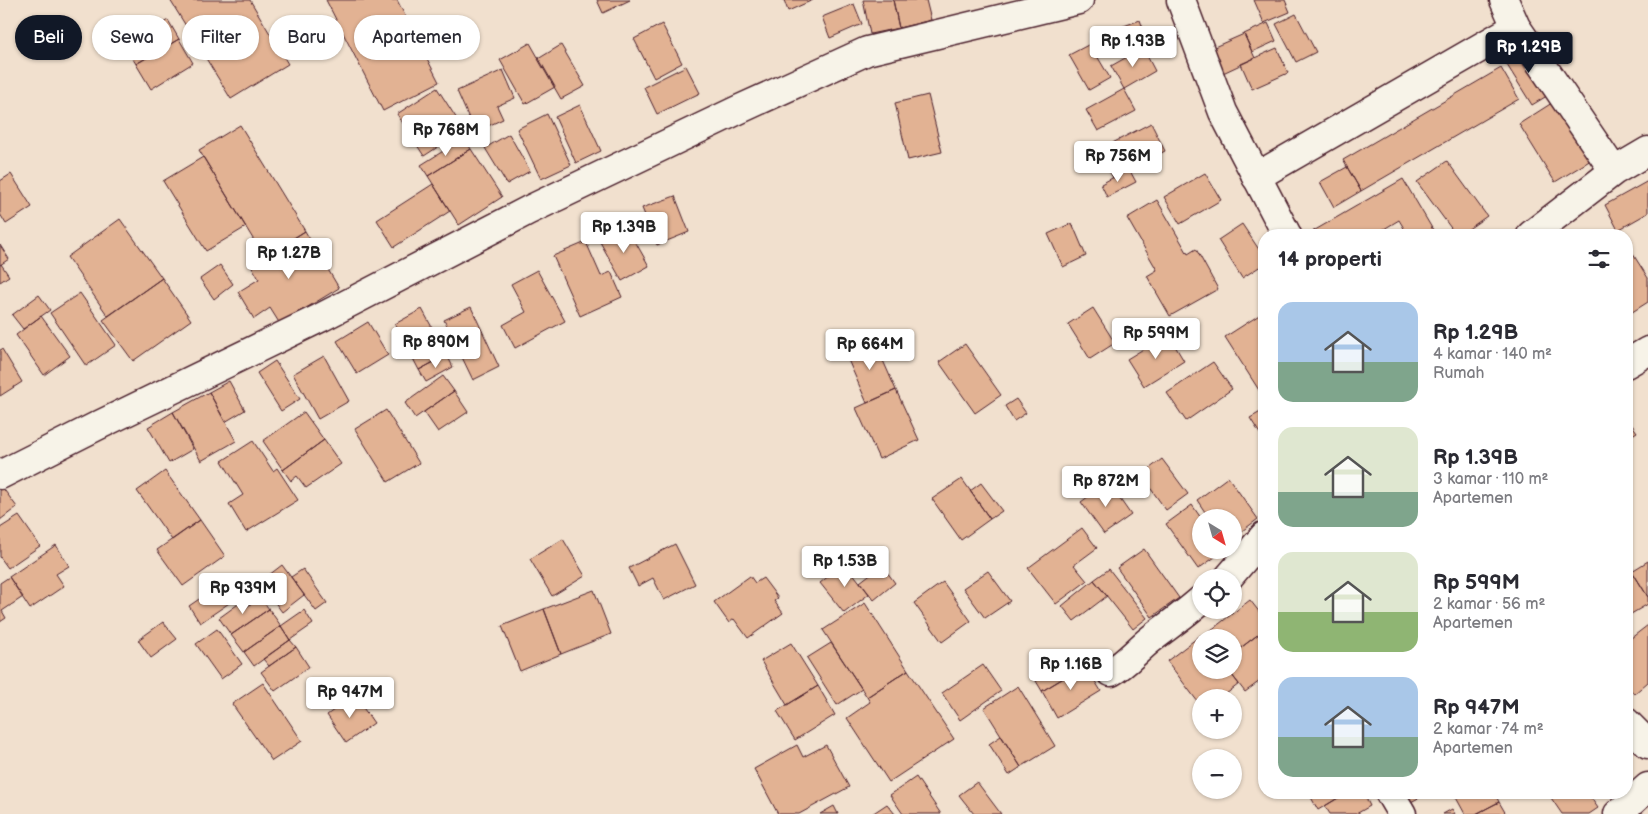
<!DOCTYPE html>
<html lang="id">
<meta charset="utf-8">
<style>
:root{--surface:#fff;--page:#f2f2f3;--text:#2b2b33;--muted:#7c7c81;--accent:#111827}
body{margin:0;font-family:"Balsamiq Sans",sans-serif;background:var(--page);color:var(--text);height:100vh;display:flex;flex-direction:column;font-size:19px;white-space:nowrap}
*{box-sizing:border-box;margin:0}
p{font-size:16px;color:var(--muted)}
.icon{flex:none;width:28px;height:28px;fill:none;stroke:currentColor;stroke-width:2;stroke-linecap:round;stroke-linejoin:round}
.map{position:relative;flex:1;overflow:hidden}
.drawer{position:absolute;left:1258px;top:229px;width:375px;height:570px;display:flex;flex-direction:column;background:var(--surface);border-radius:20px;box-shadow:0 1px 4px #0004}
.drawer>*{flex:none}
.guide{position:absolute;left:15px;top:15px;width:475px;height:45px;display:flex;gap:10px}
.needle{width:32px;rotate:143deg}
.controls{position:absolute;left:1192px;top:509px;display:grid;gap:10px}
.controls a{display:grid;place-items:center;width:50px;height:50px;border-radius:50%;background:var(--surface);box-shadow:0 1px 4px #0004;font-size:25px}
.price{position:absolute;translate:-50% -42px;padding:0 11px;border-radius:5px;background:#fff;color:#222;font-size:16px;line-height:32px;filter:drop-shadow(0 1px 2px #0008)}
.price::after{content:'';position:absolute;left:50%;top:30px;width:15px;height:11px;margin-left:-8px;background:inherit;clip-path:polygon(0 0,100% 0,50% 100%)}
.price.current{background:var(--accent);color:#fff}
ul{padding:0;list-style:none}
li{display:flex;align-items:center;gap:15px;height:125px;padding:0 20px}
li span{display:grid;place-items:center;flex:none;width:140px;height:100px;border-radius:15px;color:#555}
li>.icon{margin-inline-start:auto}
span .icon{width:60px;height:60px;fill:#fffc;stroke-width:1}
li b{font-size:21px}
h2{display:flex;justify-content:space-between;align-items:center;height:60px;padding:0 20px;font-size:21px}
.chip{padding:0 18px;border-radius:22px;background:var(--surface);box-shadow:0 1px 4px #0004;font-size:18px;line-height:45px}
.chip.current{background:var(--accent);color:#fff}
.map>svg:first-child{display:block}
.building{fill:#e2b293;stroke:#4a1f2b}
.lines{fill:none;stroke-linecap:round;stroke-linejoin:round}
.street-casing{stroke:#4a1f2b;stroke-width:31}
.secondary-casing{stroke:#4a1f2b;stroke-width:31}
.street{stroke:#f7f3e8;stroke-width:28}
.secondary{stroke:#f7f3e8;stroke-width:28}
</style>
<div class="map">
<svg width="1648" height="814" viewBox="0 0 1648 814">
<rect width="100%" height="100%" fill="#f1e0ce"/>
<filter id="ink" filterUnits="userSpaceOnUse"><feTurbulence type="fractalNoise" baseFrequency=".02" numOctaves="2"/><feDisplacementMap in="SourceGraphic" scale="10" xChannelSelector="R" yChannelSelector="G"/><feConvolveMatrix kernelMatrix="1 2 1 2 8 2 1 2 1" color-interpolation-filters="sRGB"/></filter>
<g filter="url(#ink)">
<path class="building" d="M170,0H250L288,64L231,99Z
M326,0H397L439,82L383,111Z
M597,0H630L603,13Z
M784,0H813L788,11Z
M863,0H893L899,28L870,34Z
M893,0H926L931,20L899,28Z
M1254,0H1285L1290,12L1264,23Z
M854,4L862,24L830,38L822,17Z
M1296,14L1316,52L1296,62L1276,24Z
M168,20L179,39L136,64L125,46Z
M1140,20L1148,42L1114,55L1105,33Z
M1268,23L1276,41L1252,52L1244,34Z
M662,24L682,63L654,78L634,39Z
M1244,34L1255,58L1223,73L1212,48Z
M179,39L193,63L151,89L136,64Z
M530,43L555,87L525,104L500,60Z
M1526,43L1555,91L1532,105L1502,57Z
M1090,44L1110,78L1089,90L1069,55Z
M561,45L585,86L561,99L538,59Z
M1143,48L1155,71L1124,89L1111,66Z
M1277,48L1288,73L1252,89L1241,64Z
M686,66L700,93L657,114L644,87Z
M1501,68L1519,99L1361,191L1343,160Z
M503,70L515,98L497,106L503,119L475,132L457,91Z
M437,88L464,130L424,156L397,114Z
M1124,89L1136,111L1098,131L1086,110Z
M928,95L942,152L908,160L895,103Z
M1555,101L1591,160L1555,182L1519,124Z
M580,105L601,151L576,163L555,117Z
M547,114L571,165L541,179L517,129Z
M1151,123L1165,151L1113,178L1099,150Z
M240,125L305,231L264,257L199,150Z
M509,134L530,171L507,184L485,148Z
M464,138L471,149L428,176L421,165Z
M471,149L502,197L459,225L428,176Z
M203,157L246,227L206,251L163,181Z
M1447,161L1487,216L1460,235H1456L1417,182Z
M1347,167L1361,191L1334,207L1320,182Z
M1129,169L1136,182L1107,197L1101,184Z
M1205,173L1221,200L1180,224L1164,197Z
M11,174L32,207L6,224L0,214V181Z
M1403,179L1436,235H1408L1399,220L1374,235H1311L1310,233Z
M1648,181V213L1618,230L1605,205Z
M433,184L450,211L394,247L377,220Z
M675,196L689,232L657,245L642,208Z
M1157,200L1188,254L1196,249L1218,289L1170,316L1147,276L1157,270L1127,218Z
M120,219L162,278L108,316L67,257Z
M1072,223L1086,256L1063,267L1048,234Z
M1242,224L1264,257V264L1242,278L1218,240Z
M627,227L649,266L622,281L600,242Z
M305,231L339,288L280,324L270,308L254,319L238,292L259,279L251,265Z
M586,242L601,276L611,272L622,297L580,316L553,256Z
M1626,243L1648,278V302L1626,316Z
M0,245L9,259L0,265Z
M1,264L9,276L0,282V265Z
M220,265L233,284L214,299L200,279Z
M537,270L565,321L515,348L503,325L526,312L511,284Z
M162,278L191,320L133,361L103,320Z
M80,293L116,345L86,366L50,313Z
M39,295L50,310L23,329L12,315Z
M471,307L499,367L473,380L444,320Z
M1093,308L1115,343L1090,359L1068,324Z
M422,309L447,355L419,370L395,324Z
M1264,312V398L1225,337Z
M41,316L70,356L44,375L16,335Z
M368,322L388,355L357,374L337,341Z
M1168,334L1184,361L1144,386L1127,359Z
M874,340L896,390L867,403L845,353Z
M965,344L1001,395L975,413L939,362Z
M2,349L22,382L0,396V350Z
M447,355L453,367L426,382L419,370Z
M324,356L349,401L318,419L293,374Z
M275,361L300,399L281,411L257,373Z
M1213,362L1232,389L1186,421L1167,393Z
M443,376L454,391L415,418L405,403Z
M229,381L245,410L225,422L209,392Z
M896,390L919,440L879,459L856,408Z
M454,391L468,412L438,432L424,412Z
M209,392L236,441L201,461L173,412Z
M1016,399L1026,413L1014,421L1005,406Z
M386,410L419,463L388,482L355,429Z
M1264,410V440L1250,418Z
M173,412L193,449L169,463L148,427Z
M304,412L324,440L283,470L263,441Z
M1626,417L1637,432L1626,439Z
M324,440L341,464L306,488L297,476L291,481L283,470Z
M253,441L273,471L277,468L298,500L246,532L229,504L243,495L222,461Z
M1162,459L1188,494L1166,510L1141,475Z
M165,471L200,520L172,540L137,491Z
M1228,477L1258,519L1234,537V518H1209L1197,500Z
M962,479L990,519L961,540L932,499Z
M1108,482L1131,515L1104,534L1081,502Z
M981,483L1002,511L990,519L970,491Z
M2,487L17,507L0,520V489Z
M1192,505L1201,518V550H1225L1198,569L1166,524Z
M19,516L40,546L8,568L0,557V528Z
M200,520L225,556L183,586L157,550Z
M1082,528L1097,548L1074,565L1087,581L1056,604L1028,568Z
M563,539L585,576L552,596L530,559Z
M675,544L695,584L664,600L653,578L638,586L629,568Z
M56,545L69,566L56,574L64,586L30,609L9,577Z
M1144,549L1179,598L1152,617L1117,568Z
M1626,560L1632,571L1626,574Z
M1648,561V597L1632,571Z
M845,563L869,594L844,613L820,583Z
M282,565L304,595L282,612L260,582Z
M882,565L895,583L874,600L860,582Z
M303,569L327,603L316,611L291,577Z
M1109,569L1147,618L1133,629L1094,580Z
M988,571L1010,601L985,618L963,588Z
M1632,571L1648,597V604L1626,617V574Z
M750,576L755,583L763,578L778,598L774,601L783,613L748,638L734,619L729,623L714,602Z
M9,577L23,597L2,611L6,618L0,622V583Z
M227,580L238,597L200,623L189,606Z
M1094,580L1107,596L1074,621L1062,606Z
M943,582L971,621L942,642L914,603Z
M594,590L611,634L561,654L544,609Z
M260,597L269,609L231,635L219,618L241,602L245,608Z
M1250,600L1264,618V630L1234,653V638H1209L1206,634Z
M865,603L908,670L867,697L823,630Z
M269,609L281,626L244,652L231,635Z
M544,609L561,654L520,671L502,626Z
M304,610L313,624L290,640L281,626Z
M163,622L177,639L151,658L138,640Z
M1648,625V682L1634,694L1626,684V642Z
M281,626L290,640L254,666L244,652Z
M217,629L242,664L221,679L196,644Z
M1264,630V678L1245,692L1228,670H1234V653Z
M1201,635L1203,638H1201V670H1228L1239,684L1221,698H1201V706L1167,661Z
M290,640L296,647L269,666L263,659Z
M791,643L818,686L787,705L761,661Z
M831,643L862,689L837,705L807,658Z
M296,647L309,667L275,691L261,672Z
M1079,655L1085,665L1042,691L1036,681Z
M983,665L1001,691L960,720L942,693Z
M1085,665L1101,691L1057,718L1042,691Z
M908,670L954,739L889,782L847,718L870,702L867,697Z
M263,683L302,741L272,761L232,704Z
M818,686L835,715L795,740L777,711Z
M1018,686L1055,746L1021,767L984,708Z
M354,695L374,723L346,743L327,715Z
M1001,736L1021,767L1009,775L989,744Z
M797,745L803,757L826,745L849,787L799,814H778L754,769Z
M916,777L941,814H903L890,795Z
M977,782L1001,814H974L959,795Z
M1308,792H1348L1318,810Z
M1348,792H1363L1370,806L1356,814H1330L1325,806Z
M1401,792H1430L1407,804Z
M1453,792H1494L1499,802L1476,814H1465Z
M1547,792H1600L1591,798L1598,808L1589,814H1562Z
M1499,802L1506,814H1476Z
M887,804L895,814H872Z
M834,806L838,814H820Z
M1452,809L1455,814H1443Z"/>
<g class="lines">
<defs>
<path id="street" d="M1504,0L1516,27L1614,171
M1256,177L1516,27
M1531,235L1614,171L1648,151
M1626,364L1648,351
M1228,578L1264,536
M1111,672C1126,664 1137,650 1151,639C1168,626 1185,614 1201,600
M1389,792L1402,814
M1618,814L1648,787"/>
<path id="secondary" d="M1181,0L1223,112L1287,235
M0,475L97,426L320,318L529,210L740,109L867,51L1079,0
M1626,722L1648,744"/>
</defs>
<use href="#street" class="street-casing"/>
<use href="#secondary" class="secondary-casing"/>
<use href="#street" class="street"/>
<use href="#secondary" class="secondary"/>
</g>
</g>
</svg>
<div class="controls">
<a><svg class="needle" viewBox="-14 -14 28 28"><path d="M0-13l5 13h-10z" fill="#e53935"/><path d="M0 13l5-13h-10z" fill="#7c7c81"/></svg></a>
<a><svg class="icon" aria-label="locate" viewBox="0 0 24 24"><circle cx="12" cy="12" r="6"/><path d="M12 2v4M12 18v4M2 12h4M18 12h4"/></svg></a>
<a><svg class="icon" aria-label="layers" viewBox="0 0 24 24"><path d="M12 4l9 5-9 5-9-5zM3 14l9 5 9-5"/></svg></a>
<a>+</a>
<a>−</a>
</div>
<b class="price" style="left:1133px;top:68px">Rp 1.93B</b>
<b class="price current" style="left:1529px;top:74px">Rp 1.29B</b>
<b class="price" style="left:446px;top:157px">Rp 768M</b>
<b class="price" style="left:1118px;top:183px">Rp 756M</b>
<b class="price" style="left:624px;top:254px">Rp 1.39B</b>
<b class="price" style="left:289px;top:280px">Rp 1.27B</b>
<b class="price" style="left:1156px;top:360px">Rp 599M</b>
<b class="price" style="left:436px;top:369px">Rp 890M</b>
<b class="price" style="left:870px;top:371px">Rp 664M</b>
<b class="price" style="left:1106px;top:508px">Rp 872M</b>
<b class="price" style="left:845px;top:588px">Rp 1.53B</b>
<b class="price" style="left:243px;top:615px">Rp 939M</b>
<b class="price" style="left:1071px;top:691px">Rp 1.16B</b>
<b class="price" style="left:350px;top:719px">Rp 947M</b>
<div class="guide">
<a class="chip current">Beli</a>
<a class="chip">Sewa</a>
<a class="chip">Filter</a>
<a class="chip">Baru</a>
<a class="chip">Apartemen</a>
</div>
<section class="drawer">
<h2>14 properti<svg class="icon" aria-label="filters" viewBox="0 0 24 24"><path d="M4 7h16M4 17h16"/><circle cx="9" cy="7" r="2"/><circle cx="15" cy="17" r="2"/></svg></h2>
<ul>
<li><span style="background:linear-gradient(#a9c7e8 60%,#7fa58c 0)"><svg class="icon" aria-label="home" viewBox="0 0 24 24"><path d="M3 11l9-7 9 7M6 9v11h12V9"/></svg></span><div><b>Rp 1.29B</b><p>4 kamar · 140 m²</p><p>Rumah</p></div></li>
<li><span style="background:linear-gradient(#dfe7d0 65%,#7fa58c 0)"><svg class="icon" aria-label="home" viewBox="0 0 24 24"><path d="M3 11l9-7 9 7M6 9v11h12V9"/></svg></span><div><b>Rp 1.39B</b><p>3 kamar · 110 m²</p><p>Apartemen</p></div></li>
<li><span style="background:linear-gradient(#dfe7d0 60%,#8fb573 0)"><svg class="icon" aria-label="home" viewBox="0 0 24 24"><path d="M3 11l9-7 9 7M6 9v11h12V9"/></svg></span><div><b>Rp 599M</b><p>2 kamar · 56 m²</p><p>Apartemen</p></div></li>
<li><span style="background:linear-gradient(#a9c7e8 60%,#7fa58c 0)"><svg class="icon" aria-label="home" viewBox="0 0 24 24"><path d="M3 11l9-7 9 7M6 9v11h12V9"/></svg></span><div><b>Rp 947M</b><p>2 kamar · 74 m²</p><p>Apartemen</p></div></li>
</ul>
</section>
</div>
